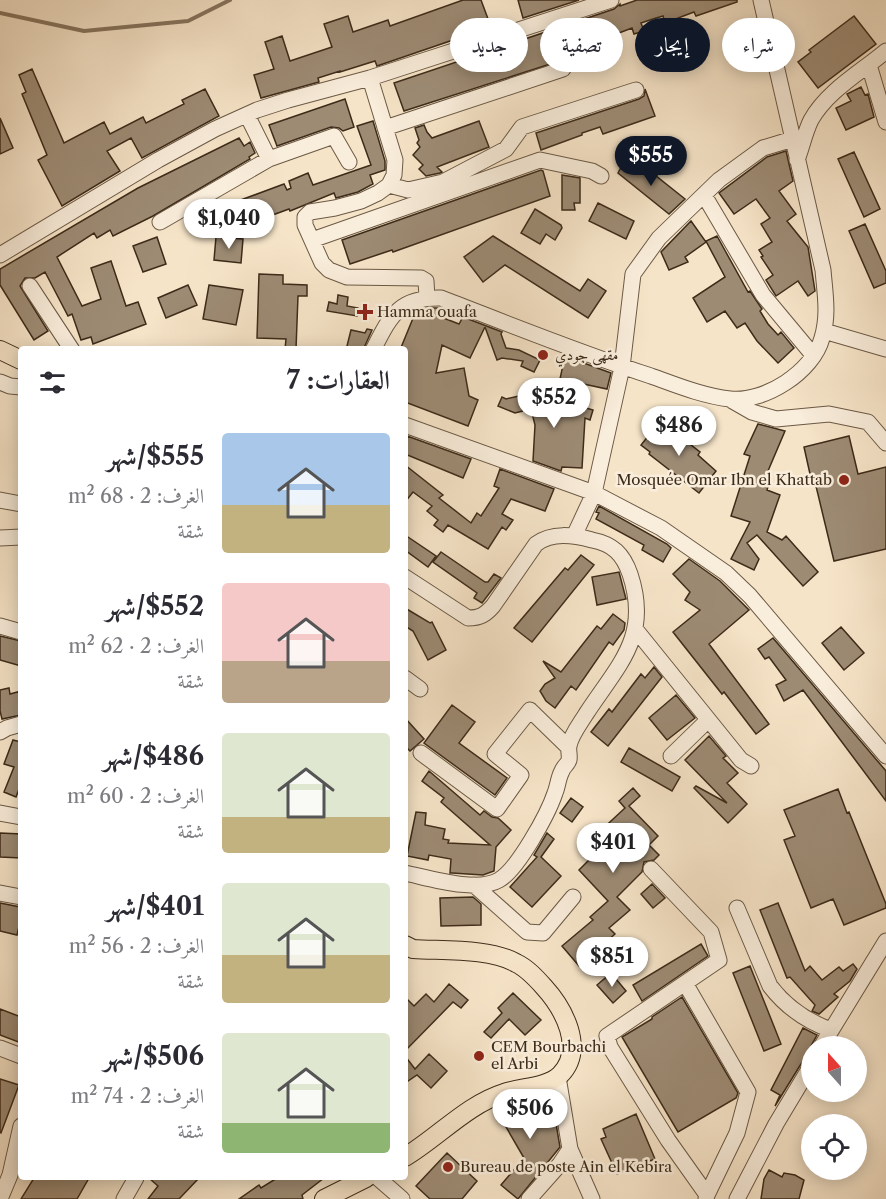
<!DOCTYPE html>
<html lang="ar">
<meta charset="utf-8">
<style>
:root{--surface:#fff;--page:#f7f7f7;--text:#2b2b33;--muted:#7c7c81;--accent:#111827}
body{margin:0;font-family:"Libre Caslon Text",Amiri,serif;background:var(--page);color:var(--text);direction:rtl;height:100vh;display:flex;flex-direction:column;font-size:22px;white-space:nowrap}
*{box-sizing:border-box;margin:0}
p{font-size:20px;color:var(--muted)}
.icon{flex:none;width:33px;height:33px;fill:none;stroke:currentColor;stroke-width:2;stroke-linecap:round;stroke-linejoin:round}
.map{position:relative;flex:1;overflow:hidden;direction:ltr}
.details{position:absolute;left:18px;top:346px;width:390px;height:834px;display:flex;flex-direction:column;background:var(--surface);border-radius:6px;box-shadow:0 3px 15px #0003;direction:rtl}
.details>*{flex:none}
.guide{position:absolute;left:426px;top:18px;width:369px;height:54px;direction:rtl;display:flex;gap:12px}
.needle{width:39px;rotate:339deg}
.fabs{position:absolute;left:801px;top:1036px;display:grid;gap:12px}
.fabs a{display:grid;place-items:center;width:66px;height:66px;border-radius:50%;background:var(--surface);box-shadow:0 3px 15px #0003;font-size:30px}
.price{position:absolute;translate:-50% -51px;padding:0 14px;border-radius:21px;background:#fff;color:#222;font-size:20px;line-height:39px;filter:drop-shadow(0 2px 3px #0008)}
.price::after{content:'';position:absolute;left:50%;top:36px;width:18px;height:14px;margin-left:-9px;background:inherit;clip-path:polygon(0 0,100% 0,50% 100%)}
.price.current{background:var(--accent);color:#fff}
ul{padding:0;list-style:none}
li{display:flex;align-items:center;gap:18px;height:150px;padding:0 18px}
li span{display:grid;place-items:center;flex:none;width:168px;height:120px;border-radius:6px;color:#555}
li>.icon{margin-inline-start:auto}
span .icon{width:72px;height:72px;fill:#fffc;stroke-width:1}
li b{font-size:26px}
h2{display:flex;justify-content:space-between;align-items:center;height:72px;padding:0 18px;font-size:26px}
.chip{padding:0 21px;border-radius:27px;background:var(--surface);box-shadow:0 3px 15px #0003;font-size:21px;line-height:54px}
.chip.current{background:var(--accent);color:#fff}
.map>svg:first-child{display:block}
.lines{fill:none;stroke-linecap:round;stroke-linejoin:round}
.stream{stroke:#86745e;stroke-width:4}
.building{fill:#9d8b74;stroke:#3d2b19;stroke-width:1.5}
.minor-casing{stroke:#6b5945;stroke-width:17}
.major-casing{stroke:#3d2b19;stroke-width:20}
.minor{stroke:#f9eddb;stroke-width:15}
.major{stroke:#f6e4c8;stroke-width:18}
.poi-dot{fill:#8f2418;stroke:#f9eddb;stroke-width:2}
.labels{text-anchor:middle;stroke-width:5;stroke-linejoin:round;paint-order:stroke}
.poi-label{font-size:15px;fill:#3d2b19;stroke:#f9eddb;text-anchor:start}
</style>
<div class="map">
<svg width="886" height="1199" viewBox="0 0 886 1199">
<rect width="100%" height="100%" fill="#f6e4c8"/>
<filter id="stains"><feTurbulence type="fractalNoise" baseFrequency=".00333" numOctaves="4"/><feColorMatrix values="0 0 0 0 .2 0 0 0 0 .09 0 0 0 0 .02 0 0 0 .5 -.17"/></filter>
<radialGradient id="worn" r=".72"><stop offset=".6" stop-color="#630" stop-opacity="0"/><stop offset="1" stop-color="#630" stop-opacity=".3"/></radialGradient>
<g class="lines">
<path class="stream" d="M0,13L84,31L188,21L230,0"/>
</g>
<path class="building" d="M463,0H481L491,27L377,66L375,61L340,72V71L318,78L319,82L261,98L254,75L274,69L265,42L282,36L290,61L332,47L324,24L348,16L353,32L388,20L390,26Z
M518,0H579L523,18Z
M637,0H737V2L696,16L694,12L665,23L663,16L653,19L641,23L644,31L634,34L632,28L611,36L612,40L568,55L569,58L404,111L394,83L614,9L620,4V6Z
M854,16L876,44L818,88L798,62L811,52L809,50Z
M32,69L64,143L104,122L110,134L143,117L146,123L184,104L182,100L205,89L219,116L142,158L131,138L107,151L120,171L62,206L38,160L47,155L22,94L26,92L19,75Z
M861,87L865,95L868,94L874,117L846,130L836,108L851,101L847,94Z
M645,89L655,116L603,134L600,127L582,133V135L541,150L536,133L639,99L644,96Z
M345,99L354,127L343,131L339,128L331,127L277,146L269,125Z
M0,118L13,148L0,154Z
M373,121L385,161V170L370,175L373,184L358,192L336,198L334,193L290,211L289,209L259,220L262,228L250,233L238,201L284,184L287,190L291,188L289,181L308,173L313,185L371,165L357,126Z
M479,121L489,147L437,167L442,172L440,173L426,176L419,169L423,165L413,155L420,147L417,143L419,140L415,128L424,125L427,132L432,138Z
M239,138L244,146L250,142L255,153L249,157L250,159L153,216L113,236L110,230L97,238L94,233L57,257L82,306L101,299L91,268L111,261L126,306L138,302L146,324L93,344L91,337L81,340L72,314L68,316L45,272L35,278H25L20,286L48,331L34,340L0,285V269L138,188Z
M786,151L793,181L779,191L796,214L787,221L808,247L815,291L808,296L798,281L776,296L766,280L773,275L761,257L763,256L759,250L772,242L761,224L770,218L756,199L734,214L719,193L767,157Z
M854,152L880,209L864,217L838,159Z
M625,160L656,176L685,199L669,214L618,173Z
M541,170L543,171L550,196L393,252L392,250L350,264L342,240Z
M562,175L580,178V203H574L575,210H562Z
M598,203L634,221L626,239L589,221Z
M535,209L561,225L562,228L555,240L546,234L540,244L521,233Z
M691,221L706,242L685,257L688,262L669,270L661,252Z
M865,224L886,271V283L874,288L849,231Z
M493,236L580,291L588,279L606,291L588,318L505,265L483,282L464,257Z
M717,236L748,292L750,291L762,309L760,311L768,324L778,335L781,332L794,348L778,363L757,341L745,323L737,328L725,311L707,322L693,298L725,277L706,241Z
M157,237L166,264L143,272L133,246Z
M216,237L243,239L241,263L214,260Z
M259,274L283,275V284L307,285V296H298L296,349H285L286,339L257,338Z
M188,285L197,305L166,318L158,298Z
M209,285L243,290L236,325L203,319Z
M338,295L348,297L347,306L358,308L357,316L327,311L329,302L337,304Z
M428,308H439L436,315L459,324L463,317L502,332L501,334L506,348L519,350L540,360L534,372L521,366L523,361L502,358L497,360L485,327L470,358L442,345L436,373L464,368L469,396L478,400L468,426L405,402V350H400L416,311Z
M367,329L372,330L363,350H346L351,330L365,333Z
M573,359L611,373L607,389L560,379L564,360L573,361Z
M541,391L542,395L593,410L590,420L585,418L582,468L562,467L561,471L533,461L535,425L531,409L515,413L498,406L502,397L506,399Z
M660,421L700,452L698,455L716,471L699,493L649,454L650,452L641,445Z
M758,424L785,431L765,478L770,480L767,490L780,495L767,532L782,540L786,536L818,572L803,586L757,535L747,543L759,559L754,570L731,559L750,522L731,516L750,456L744,454Z
M407,436L471,459L463,478L405,454Z
M849,436L858,474L886,467V549L834,561L815,482L812,483L804,447Z
M405,465L443,495L439,498L471,523L477,513L481,516L499,488L494,486L500,469L554,489L545,511L511,499L502,514L513,520L506,530L502,527L488,549L448,525L443,532L434,525L438,520L427,511L432,506L413,492L405,502Z
M599,506L667,544L671,548L663,562L642,550L644,545L596,519L599,513L596,512Z
M405,535L436,556L428,567L405,550Z
M441,552L485,582H488L494,574L501,578L482,603L474,598L477,593L433,562Z
M581,555L594,565L532,642L514,628L565,568L568,570Z
M689,559L720,581L749,610L709,644L769,724L756,734L724,692L722,694L673,632L700,610L685,600L690,592L673,574Z
M619,572L626,599L597,605L592,577Z
M405,608L430,623L432,622L446,650L428,660L413,631L405,626Z
M613,614L625,623L624,630L613,645L609,642L576,690L571,686L555,708L546,701L540,691L545,684L555,678L543,661L561,672L597,626L601,629Z
M841,627L864,653L844,670L822,643Z
M0,636L21,641V666L0,660Z
M773,638L886,771V801L803,690L784,701L776,685L786,680L769,657L765,659L758,649Z
M654,667L662,677L608,746L591,732L609,709L612,712L641,674L645,678Z
M9,688L10,694L21,691V715L2,719L0,711V690Z
M676,695L695,718L667,740L649,718Z
M452,705L475,722L459,743L507,778L495,795L424,743Z
M405,718L424,739L410,751L405,746Z
M709,736L726,756L723,758L738,773L727,783L747,804L728,823L694,788L696,786L727,803L685,760Z
M13,740L21,742V784L16,797L4,792L14,767L4,764Z
M629,748L680,777L672,791L621,762Z
M429,771L480,815L484,811L492,817L498,818L511,830L496,847L494,871L483,875L452,873H450L451,859L429,855L428,860L407,856L416,812L426,813L425,825L445,829L443,839L449,840L448,843L490,845L441,802L444,798L422,781Z
M633,788L640,796L629,806L658,836L649,845L659,855L654,860L644,862L642,872L617,897L630,910L609,928L615,934L579,966L562,946L593,920L590,917L608,901L579,870L593,856L584,846L625,808L619,801Z
M838,789L847,813L849,812L886,904V908L844,925L833,899L811,908L784,840L795,836L784,810Z
M571,798L583,807L572,822L560,813Z
M0,833L21,834V858L0,857Z
M547,833L554,839L541,857L561,876L532,907L510,887L537,857L534,855Z
M652,884L665,898L653,908L641,894Z
M473,897L481,904V925L441,926L440,898Z
M0,903L20,907L21,918L17,935L0,931Z
M778,903L805,971L810,966L822,980L839,967L843,971L853,964L857,969L850,981L834,994L838,997L819,1014L812,1011L815,1005L790,977L787,978L760,910Z
M701,944L708,956L642,1001L633,985Z
M750,966L781,1044L764,1051L733,973Z
M611,973L626,991L613,1003L597,985Z
M449,984L468,1000L461,1008L453,1002L405,1051V997L414,1006L426,994L434,1002Z
M513,993L541,1020L525,1035L509,1019L491,1038L484,1032L502,1013L498,1008Z
M682,997L738,1093L736,1098L678,1132L622,1037L652,1019V1017Z
M0,1009L21,1017V1043L0,1035Z
M803,1028L817,1035L811,1046L812,1054L804,1059L775,1106L780,1095L771,1090Z
M429,1054L447,1071L431,1088L417,1075L405,1083V1056L415,1069Z
M0,1079L19,1085L1,1133L0,1132Z
M533,1098L539,1108L552,1100L560,1147L518,1199L501,1185L524,1158L495,1108Z
M636,1114L655,1159L617,1174L601,1139L606,1137L603,1129Z
M447,1153L477,1181L462,1199H430L416,1186Z
M769,1170L782,1177L784,1173L795,1175L804,1180L799,1199H761L764,1179Z
M34,1178H89L77,1199H21Z
M149,1178H199L179,1199H148L158,1186Z
M277,1178H324L302,1195L303,1199H239L259,1185L261,1188Z"/>
<g class="lines">
<defs>
<path id="minor" d="M869,65L886,122
M370,78L395,160L394,175L389,185L378,193L361,201L335,208L310,212L305,217V225L322,263L329,270L347,277L421,278L426,281L427,298
M247,115L269,159
M385,128L563,69
M797,160C802,147 805,132 811,120C827,91 861,72 886,51
M389,185L408,190L443,182L506,149L522,127L636,90
M704,195L763,295L813,355
M160,222L269,159L334,136L349,162
M312,240L540,160L592,171L601,176
M0,255L158,160L215,129L257,110L288,100L370,78L611,0
M30,286L72,350
M824,331L886,349
M373,350C391,315 399,297 441,298C511,325 580,353 651,376C676,385 703,396 730,399C764,403 813,372 822,338C829,315 825,294 823,270L761,0
M0,382L10,386L21,387
M731,400L752,412L776,419L829,414L868,422L886,443
M405,425L594,493L661,528L726,573L750,596L886,756
M0,500L21,504
M574,536L594,493L622,367L633,274L659,238L719,180L763,148L793,139
M0,538L21,537
M405,577L468,618C480,618 485,615 493,606L536,544C552,532 573,535 592,540C613,544 623,554 630,574C651,637 618,665 586,714C580,724 571,735 569,746C568,750 570,756 569,760C568,764 563,767 562,771C558,778 558,786 555,793C548,814 518,869 499,880C477,893 429,878 405,873
M0,626L21,632
M636,630L741,760L751,766
M405,678L420,689
M0,732L7,728L21,724
M421,753L497,809L521,775L495,754L530,710L568,747
M671,756L708,720
M0,813L21,817
M651,869L711,932L719,960L607,1036L610,1047L668,1140L707,1195L706,1199
M474,885L527,932L543,933L573,897
M0,893L21,897
M737,908L770,986C786,1007 806,1021 831,1030
M685,983L748,1092L737,1133L707,1195
M821,1047L886,941
M0,1048L21,1056
M558,1077L570,1149L592,1199
M378,1178L402,1199
M0,1199L10,1175L21,1126
M124,1199L136,1178
M529,1199L560,1164L570,1149
M737,1199L776,1124L812,1064"/>
<path id="major" d="M0,350L21,360
M405,945L413,949C443,951 490,948 516,963C527,968 536,978 544,987C555,999 564,1013 569,1029C574,1046 573,1062 560,1075C546,1088 521,1087 504,1093C468,1104 437,1138 405,1157
M324,1199L366,1178"/>
</defs>
<use href="#minor" class="minor-casing"/>
<use href="#major" class="major-casing"/>
<use href="#minor" class="minor"/>
<use href="#major" class="major"/>
</g>
<g class="poi-dot">
<path d="M362 303h6v6h6v6h-6v6h-6v-6h-6v-6h6z"/>
<circle cx="543" cy="355" r="6"/>
<circle cx="844" cy="480" r="6"/>
<circle cx="479" cy="1056" r="6"/>
<circle cx="448" cy="1167" r="6"/>
</g>
<g class="labels">
<g class="poi-label">
<text x="377" y="317">Hamma ouafa</text>
<text x="555" y="360">مقهى جودي</text>
<text x="832" y="485" text-anchor="end">Mosquée Omar Ibn el Khattab</text>
<text x="491" y="1052">CEM Bourbachi<tspan x="491" dy="17">el Arbi</tspan></text>
<text x="460" y="1172">Bureau de poste Ain el Kebira</text>
</g>
</g>
<rect width="100%" height="100%" filter="url(#stains)"/>
<rect width="100%" height="100%" fill="url(#worn)"/>
</svg>
<div class="fabs">
<a><svg class="needle" viewBox="-14 -14 28 28"><path d="M0-13l5 13h-10z" fill="#e53935"/><path d="M0 13l5-13h-10z" fill="#7c7c81"/></svg></a>
<a><svg class="icon" aria-label="locate" viewBox="0 0 24 24"><circle cx="12" cy="12" r="6"/><path d="M12 2v4M12 18v4M2 12h4M18 12h4"/></svg></a>
</div>
<b class="price current" style="left:651px;top:187px">$555</b>
<b class="price" style="left:229px;top:250px">$1,040</b>
<b class="price" style="left:554px;top:429px">$552</b>
<b class="price" style="left:679px;top:457px">$486</b>
<b class="price" style="left:613px;top:874px">$401</b>
<b class="price" style="left:612px;top:988px">$851</b>
<b class="price" style="left:530px;top:1140px">$506</b>
<div class="guide">
<a class="chip">شراء</a>
<a class="chip current">إيجار</a>
<a class="chip">تصفية</a>
<a class="chip">جديد</a>
</div>
<section class="details">
<h2>العقارات: 7<svg class="icon" aria-label="filters" viewBox="0 0 24 24"><path d="M4 7h16M4 17h16"/><circle cx="9" cy="7" r="2"/><circle cx="15" cy="17" r="2"/></svg></h2>
<ul>
<li><span style="background:linear-gradient(#a9c7e8 60%,#c2b280 0)"><svg class="icon" aria-label="home" viewBox="0 0 24 24"><path d="M3 11l9-7 9 7M6 9v11h12V9"/></svg></span><div><b>$555/شهر</b><p>الغرف: 2 · 68 m²</p><p>شقة</p></div></li>
<li><span style="background:linear-gradient(#f6c9c9 65%,#b9a48a 0)"><svg class="icon" aria-label="home" viewBox="0 0 24 24"><path d="M3 11l9-7 9 7M6 9v11h12V9"/></svg></span><div><b>$552/شهر</b><p>الغرف: 2 · 62 m²</p><p>شقة</p></div></li>
<li><span style="background:linear-gradient(#dfe7d0 70%,#c2b280 0)"><svg class="icon" aria-label="home" viewBox="0 0 24 24"><path d="M3 11l9-7 9 7M6 9v11h12V9"/></svg></span><div><b>$486/شهر</b><p>الغرف: 2 · 60 m²</p><p>شقة</p></div></li>
<li><span style="background:linear-gradient(#dfe7d0 60%,#c2b280 0)"><svg class="icon" aria-label="home" viewBox="0 0 24 24"><path d="M3 11l9-7 9 7M6 9v11h12V9"/></svg></span><div><b>$401/شهر</b><p>الغرف: 2 · 56 m²</p><p>شقة</p></div></li>
<li><span style="background:linear-gradient(#dfe7d0 75%,#8fb573 0)"><svg class="icon" aria-label="home" viewBox="0 0 24 24"><path d="M3 11l9-7 9 7M6 9v11h12V9"/></svg></span><div><b>$506/شهر</b><p>الغرف: 2 · 74 m²</p><p>شقة</p></div></li>
</ul>
</section>
</div>
